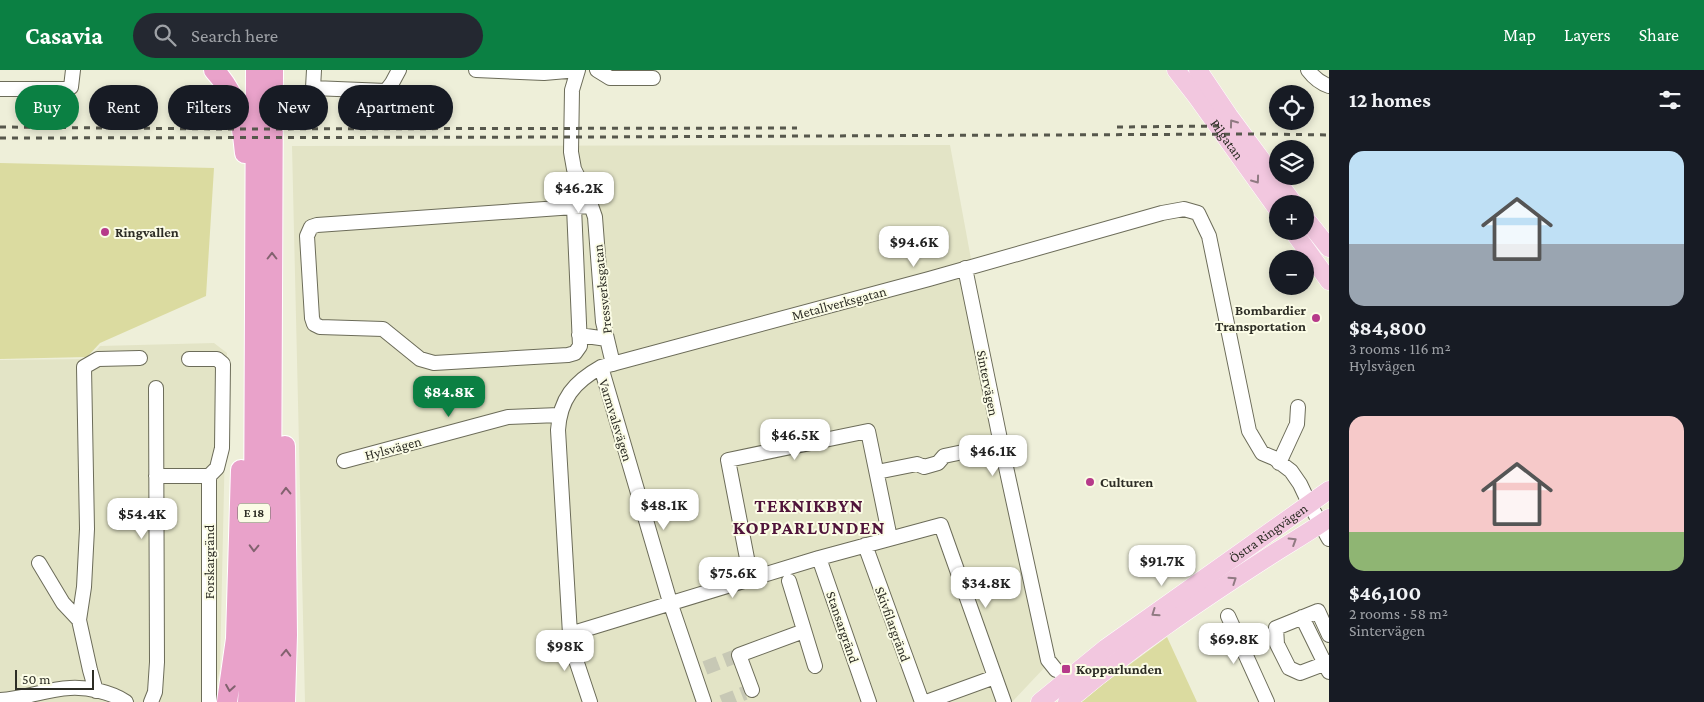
<!DOCTYPE html>
<meta charset="utf-8">
<style>
:root{--surface:#171b24;--page:#242831;--text:#f1f3f6;--muted:#9ea1a6;--accent:#0b8043}
body{margin:0;font-family:"Crimson Pro",serif;background:var(--page);color:var(--text);height:100vh;display:flex;flex-direction:column;font-size:19px;white-space:nowrap}
*{box-sizing:border-box;margin:0}
p{font-size:16px;color:var(--muted)}
.icon{flex:none;width:28px;height:28px;fill:none;stroke:currentColor;stroke-width:2;stroke-linecap:round;stroke-linejoin:round}
.map{position:relative;flex:1;overflow:hidden}
.panel{display:flex;flex-direction:column;background:var(--surface);width:375px}
.panel>*{flex:none}
.guide{position:absolute;left:15px;top:15px;width:475px;height:45px;display:flex;gap:10px}
.fabs{position:absolute;left:1269px;top:15px;display:grid;gap:10px}
.fabs a{display:grid;place-items:center;width:45px;height:45px;border-radius:50%;background:var(--surface);box-shadow:0 2px 8px #0003;font-size:25px}
.scale{position:absolute;left:15px;bottom:12px;width:79px;box-sizing:border-box;padding-left:5px;border:2px solid #2d2d25;border-top:0;font-size:14px;line-height:18px;white-space:nowrap;color:#2d2d25;-webkit-text-stroke:4px #fbfce6;paint-order:stroke}
.price{position:absolute;translate:-50% -42px;padding:0 11px;border-radius:10px;background:#fff;color:#222;font-size:16px;line-height:32px;filter:drop-shadow(0 1px 2px #0008)}
.price::after{content:'';position:absolute;left:50%;top:30px;width:15px;height:11px;margin-left:-8px;background:inherit;clip-path:polygon(0 0,100% 0,50% 100%)}
.price.selected{background:var(--accent);color:#fff}
ul{padding:0;list-style:none}
li{display:grid;align-content:center;gap:10px;height:265px;padding:0 20px}
li span{display:grid;place-items:center;height:155px;border-radius:15px;color:#555}
li>.icon{margin-inline-start:auto}
span .icon{width:90px;height:90px;fill:#fffc;stroke-width:1}
li b{font-size:21px}
h2{display:flex;justify-content:space-between;align-items:center;height:60px;padding:0 20px;font-size:21px}
.tag{padding:0 18px;border-radius:22px;background:var(--surface);box-shadow:0 2px 8px #0003;font-size:18px;line-height:45px}
.tag.selected{background:var(--accent);color:#fff}
header{display:flex;align-items:center;gap:30px;box-sizing:border-box;height:70px;padding:0 25px;background:var(--accent);color:#fff}
header strong{font-size:24px}
nav{display:flex;gap:28px;margin-inline-start:auto;font-size:18px}
.search{width:350px;height:45px;background:var(--page);display:flex;align-items:center;gap:12px;box-sizing:border-box;padding:0 18px;border-radius:28px;color:var(--muted);font-size:19px}
main{display:flex;flex:1;min-height:0}
.map>svg:first-child{display:block}
.built{fill:#e3e4c6}
.green{fill:#dbdba0}
.lines{fill:none;stroke-linecap:round;stroke-linejoin:round}
.minor-tunnel{stroke:#c7c8b5;stroke-width:14;stroke-dasharray:14 7;stroke-linecap:butt}
.minor-casing{stroke:#6c6c59;stroke-width:16}
.major-casing{stroke:#fff;stroke-width:19}
.highway-casing{stroke:#fff;stroke-width:22}
.minor{stroke:#fff;stroke-width:14}
.major{stroke:#f2c7df;stroke-width:18}
.highway{stroke:#e9a2ca;stroke-width:20}
.rail{stroke:#56574c;stroke-width:3;stroke-dasharray:6 6;stroke-linecap:butt}
.oneway{stroke:#907a82}
.oneway2{stroke:#82626f}
.poi-dot{fill:#b63a8a;stroke:#fbfce6;stroke-width:2}
.labels{text-anchor:middle;stroke-width:4;stroke-linejoin:round;paint-order:stroke}
.shield{fill:#fbfce6;stroke:#6b6b5f;stroke-width:1}
.shield-label{font-size:12px;font-weight:bold;fill:#2d2d25}
.street-label{font-size:14px;fill:#2d2d25;stroke:#fbfce6}
.poi-label{font-size:14px;font-weight:bold;fill:#2d2d25;stroke:#fbfce6;text-anchor:start}
.district-label{font-size:19px;font-weight:bold;letter-spacing:1px;fill:#50143a;stroke:#fbfce6}
</style>
<header>
<strong>Casavia</strong>
<div class="search"><svg class="icon" aria-label="search" viewBox="0 0 24 24"><circle cx="10" cy="10" r="6"/><path d="M15 15l6 6"/></svg>Search here</div>
<nav><a>Map</a><a>Layers</a><a>Share</a></nav>
</header>
<main>
<div class="map">
<svg width="1329" height="632" viewBox="0 0 1329 632">
<rect width="100%" height="100%" fill="#eeefd9"/>
<path class="built" d="M950,75L1046,596L1012,632H305L292,76Z
M214,273L227,283L220,598L213,632H0V290L88,289L100,276Z"/>
<path class="green" d="M0,93L214,98L206,226L100,273L87,287L0,289Z
M1167,567L1197,632H1079Z"/>
<g class="lines">
<path class="minor-tunnel" d="M705,598L739,585
M722,632L745,623"/>
<defs>
<path id="minor" d="M314,0L313,18L386,21L392,13L399,0
M476,0L544,3L578,0L572,20L571,82L574,99L588,127L595,147L603,252L613,294
M597,0L610,8H653
M1308,0C1314,8 1320,13 1329,16
M0,19H66L71,17L73,0
M574,137L580,276L575,283L568,285L434,293L420,289L383,259L320,257L314,254L312,248L307,166L311,157L317,155L574,137L591,136
M965,198L1001,374L1048,590L1056,600
M579,265L607,269
M189,289H217L223,294L222,378L217,398L209,406
M601,297L670,532L704,632
M344,391L508,347L559,345
M1279,393L1297,354L1298,337
M877,402L917,394L924,397L938,393L944,386L1001,374
M156,406H209
M865,475L922,632
M819,488L869,632
M39,493L63,533L79,550
M751,509L728,390L868,361L890,468
M789,511L815,596
M1228,546L1267,632
M1302,547L1329,602
M570,564L819,488L941,455L1004,632
M1329,565L1318,541L1276,558L1277,574L1289,598L1300,603L1329,592
M752,620L739,585L804,561
M96,621L90,600L79,550L84,517L87,459L84,297L98,289L140,288
M0,630C24,629 46,619 70,618C88,617 111,622 126,632
M151,632L155,622L157,592L156,318
M209,632V406
M590,632L575,587L570,564L558,360C560,329 574,312 601,297L929,209L1162,143L1184,139L1198,143L1209,166L1249,361L1262,383L1274,388L1291,401L1300,414L1309,433L1329,469
M926,632L995,607"/>
<g id="major">
<path id="s1" d="M1176,0L1197,27L1278,140"/>
<path d="M1198,0L1229,46L1294,134"/>
<path d="M1305,148L1329,178"/>
<path d="M1293,161L1329,211"/>
<path id="s2" d="M1040,632L1106,578L1329,420"/>
<path d="M1067,632C1129,579 1197,533 1265,489C1286,475 1308,463 1329,448"/>
</g>
<path id="highway" d="M214,0C237,25 242,50 245,83
M227,632L236,569L241,400
M248,632L251,588L254,472L256,0
M265,632L270,539L271,452L273,0
M285,632L287,565L285,376"/>
</defs>
<use href="#minor" class="minor-casing"/>
<use href="#major" class="major-casing"/>
<use href="#highway" class="highway-casing"/>
<use href="#minor" class="minor"/>
<use href="#major" class="major"/>
<use href="#highway" class="highway"/>
<path class="rail" d="M0,57L219,59L797,58
M1117,57L1222,56
M0,68L593,67L1259,64L1329,65"/>
</g>
<defs><path id="oneway-chevron" d="M-2-3.5L2.5 0L-2 3.5" fill="none" stroke-width="1.6" stroke-linecap="round" stroke-linejoin="round" transform="scale(1.25)"/></defs>
<g class="oneway">
<use href="#oneway-chevron" transform="translate(1233 53) rotate(-126)"/>
<use href="#oneway-chevron" transform="translate(1256 110) rotate(54)"/>
<use href="#oneway-chevron" transform="translate(1293 471) rotate(-32)"/>
<use href="#oneway-chevron" transform="translate(1233 510) rotate(-34)"/>
<use href="#oneway-chevron" transform="translate(1155 543) rotate(145)"/>
</g>
<g class="oneway2">
<use href="#oneway-chevron" transform="translate(272 186) rotate(-90)"/>
<use href="#oneway-chevron" transform="translate(286 421) rotate(-91)"/>
<use href="#oneway-chevron" transform="translate(254 478) rotate(92)"/>
<use href="#oneway-chevron" transform="translate(286 583) rotate(-88)"/>
<use href="#oneway-chevron" transform="translate(230 618) rotate(99)"/>
</g>
<g class="poi-dot">
<circle cx="105" cy="162" r="5"/>
<circle cx="1316" cy="248" r="5"/>
<circle cx="1090" cy="412" r="5"/>
<rect x="1061" y="594" width="10" height="10" rx="2.5"/>
</g>
<g class="labels">
<rect class="shield" x="238" y="433.5" width="32" height="19" rx="4"/>
<g class="shield-label">
<text x="254" y="447">E 18</text>
</g>
<g class="street-label">
<text dy="5" stroke="none"><textPath href="#s1" startOffset="86">Pilgatan</textPath></text>
<text transform="translate(602 219) rotate(-96)" y="5">Pressverksgatan</text>
<text transform="translate(839 233) rotate(-15)" y="5">Metallverksgatan</text>
<text transform="translate(988 313) rotate(79)" y="5">Sintervägen</text>
<text transform="translate(616 350) rotate(73)" y="5">Varmvalsvägen</text>
<text transform="translate(393 378) rotate(-15)" y="5">Hylsvägen</text>
<text dy="5" stroke="none"><textPath href="#s2" startOffset="284">Östra Ringvägen</textPath></text>
<text transform="translate(209 492) rotate(-90)" y="5">Forskargränd</text>
<text transform="translate(893 554) rotate(70)" y="5">Skivfilargränd</text>
<text transform="translate(843 557) rotate(71)" y="5">Stansargränd</text>
</g>
<g class="poi-label">
<text x="115" y="167">Ringvallen</text>
<text x="1306" y="245" text-anchor="end">Bombardier<tspan x="1306" dy="16">Transportation</tspan></text>
<text x="1100" y="417">Culturen</text>
<text x="1076" y="604">Kopparlunden</text>
</g>
<g class="district-label">
<text x="809" y="442">TEKNIKBYN<tspan x="809" dy="22">KOPPARLUNDEN</tspan></text>
</g>
</g>
</svg>
<div class="fabs">
<a><svg class="icon" aria-label="locate" viewBox="0 0 24 24"><circle cx="12" cy="12" r="6"/><path d="M12 2v4M12 18v4M2 12h4M18 12h4"/></svg></a>
<a><svg class="icon" aria-label="layers" viewBox="0 0 24 24"><path d="M12 4l9 5-9 5-9-5zM3 14l9 5 9-5"/></svg></a>
<a>+</a>
<a>−</a>
</div>
<div class="scale">50 m</div>
<b class="price" style="left:579px;top:144px">$46.2K</b>
<b class="price" style="left:914px;top:198px">$94.6K</b>
<b class="price selected" style="left:449px;top:348px">$84.8K</b>
<b class="price" style="left:795px;top:391px">$46.5K</b>
<b class="price" style="left:993px;top:407px">$46.1K</b>
<b class="price" style="left:664px;top:461px">$48.1K</b>
<b class="price" style="left:142px;top:470px">$54.4K</b>
<b class="price" style="left:1162px;top:517px">$91.7K</b>
<b class="price" style="left:733px;top:529px">$75.6K</b>
<b class="price" style="left:986px;top:539px">$34.8K</b>
<b class="price" style="left:1234px;top:595px">$69.8K</b>
<b class="price" style="left:565px;top:602px">$98K</b>
<div class="guide">
<a class="tag selected">Buy</a>
<a class="tag">Rent</a>
<a class="tag">Filters</a>
<a class="tag">New</a>
<a class="tag">Apartment</a>
</div>
</div>
<section class="panel">
<h2>12 homes<svg class="icon" aria-label="filters" viewBox="0 0 24 24"><path d="M4 7h16M4 17h16"/><circle cx="9" cy="7" r="2"/><circle cx="15" cy="17" r="2"/></svg></h2>
<ul>
<li><span style="background:linear-gradient(#bfe0f5 60%,#9aa5b1 0)"><svg class="icon" aria-label="home" viewBox="0 0 24 24"><path d="M3 11l9-7 9 7M6 9v11h12V9"/></svg></span><div><b>$84,800</b><p>3 rooms · 116 m²</p><p>Hylsvägen</p></div></li>
<li><span style="background:linear-gradient(#f6c9c9 75%,#8fb573 0)"><svg class="icon" aria-label="home" viewBox="0 0 24 24"><path d="M3 11l9-7 9 7M6 9v11h12V9"/></svg></span><div><b>$46,100</b><p>2 rooms · 58 m²</p><p>Sintervägen</p></div></li>
</ul>
</section>
</main>
